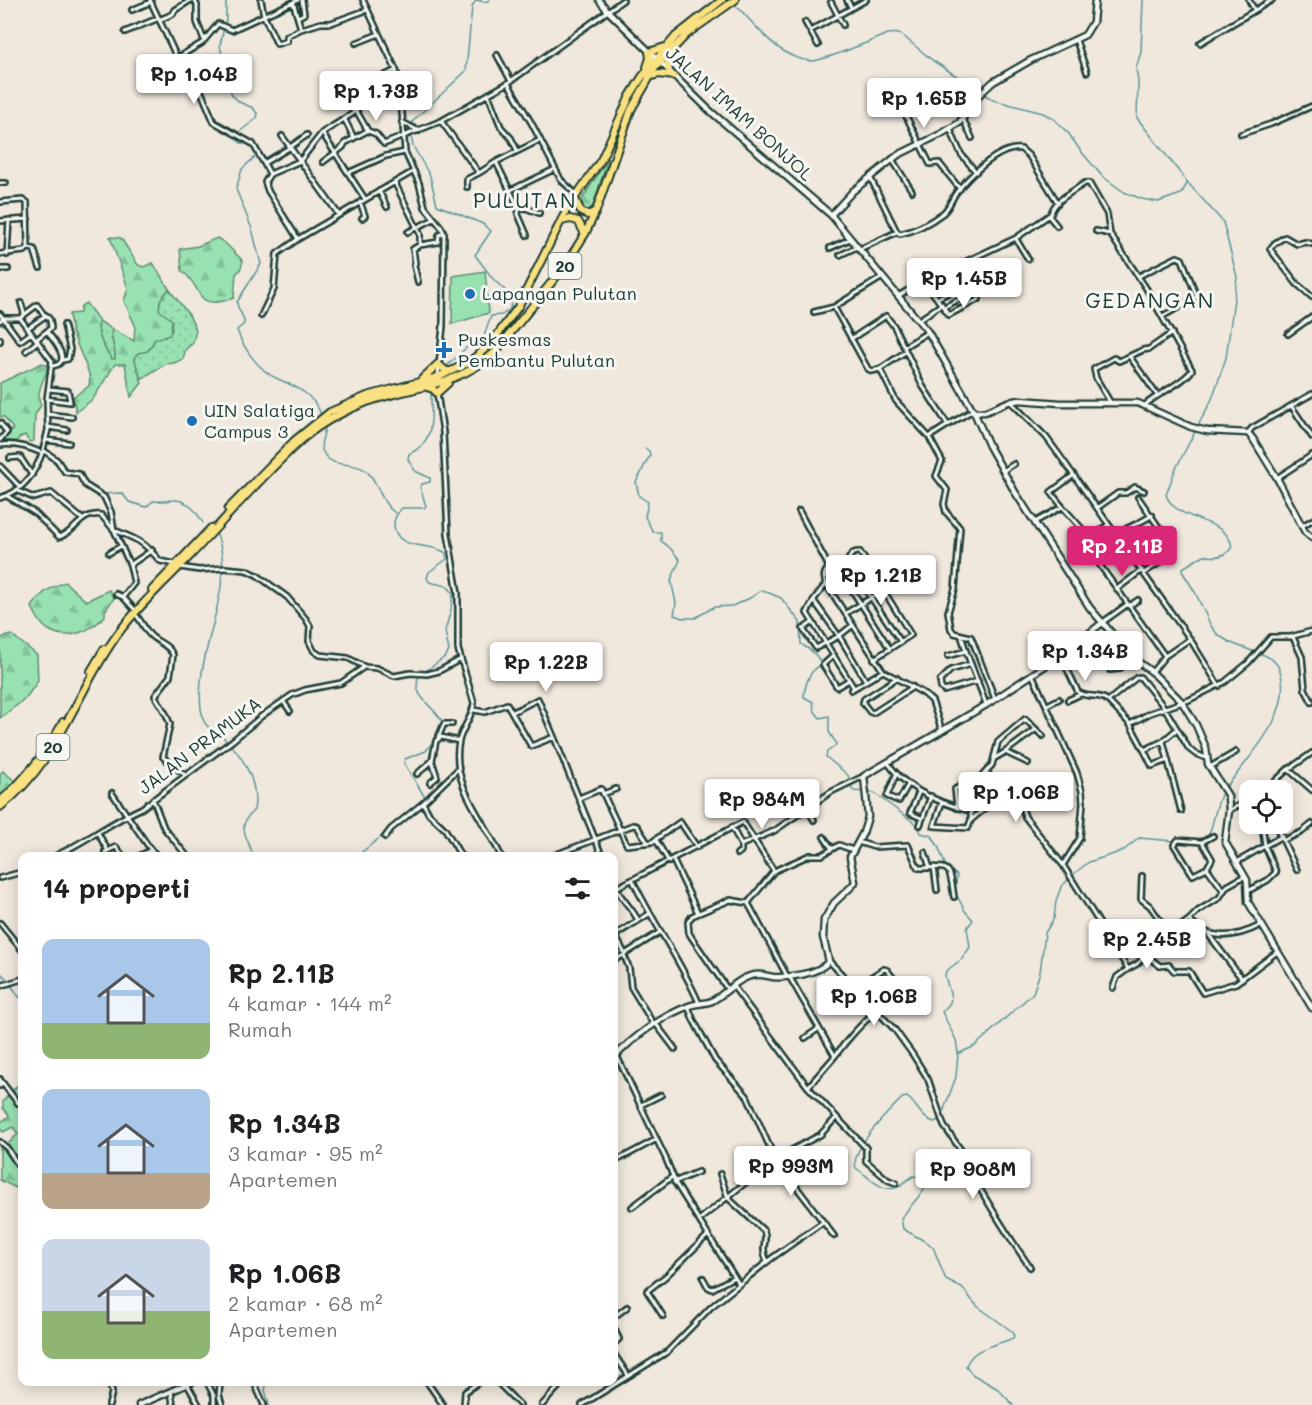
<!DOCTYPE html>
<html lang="id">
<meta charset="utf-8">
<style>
:root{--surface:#fff;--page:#f2f2f2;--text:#202124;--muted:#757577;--accent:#db2777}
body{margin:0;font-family:Mali,sans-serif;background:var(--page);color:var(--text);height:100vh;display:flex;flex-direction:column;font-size:22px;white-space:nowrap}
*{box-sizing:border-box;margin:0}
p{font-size:20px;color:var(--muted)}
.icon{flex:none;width:33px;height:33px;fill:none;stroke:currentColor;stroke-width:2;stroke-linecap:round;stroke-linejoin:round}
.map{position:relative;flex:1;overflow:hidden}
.drawer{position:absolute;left:18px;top:852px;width:600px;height:534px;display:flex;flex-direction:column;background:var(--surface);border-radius:12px;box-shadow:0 3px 15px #0003}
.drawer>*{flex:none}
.buttons{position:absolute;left:1239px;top:780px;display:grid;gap:12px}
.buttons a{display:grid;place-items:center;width:54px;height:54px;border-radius:12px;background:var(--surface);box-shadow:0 3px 15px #0003;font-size:30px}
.price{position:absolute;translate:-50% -51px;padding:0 14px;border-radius:6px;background:#fff;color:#222;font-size:20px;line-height:39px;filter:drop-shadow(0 2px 3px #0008)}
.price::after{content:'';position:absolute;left:50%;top:36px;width:18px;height:14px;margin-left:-9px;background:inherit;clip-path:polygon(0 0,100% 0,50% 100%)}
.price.on{background:var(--accent);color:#fff}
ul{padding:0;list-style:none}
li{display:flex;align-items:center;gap:18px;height:150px;padding:0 24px}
li span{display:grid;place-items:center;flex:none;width:168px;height:120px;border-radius:12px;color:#555}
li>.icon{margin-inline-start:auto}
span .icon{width:72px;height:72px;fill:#fffc;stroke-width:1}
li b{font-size:26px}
h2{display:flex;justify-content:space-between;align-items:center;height:72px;padding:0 24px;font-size:26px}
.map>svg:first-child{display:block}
.grass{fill:url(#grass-dots);stroke:#5c8f72;stroke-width:1.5}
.forest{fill:url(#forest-firs);stroke:#5c8f72;stroke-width:1.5}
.park{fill:#98e1b1;stroke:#5c8f72;stroke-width:1.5}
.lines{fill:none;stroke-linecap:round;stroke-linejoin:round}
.stream{stroke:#599597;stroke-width:1.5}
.street-casing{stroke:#1f3d34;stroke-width:8}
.secondary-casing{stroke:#1f3d34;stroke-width:9}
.highway-casing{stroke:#1f3d34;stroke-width:10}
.street{stroke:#f6f6f2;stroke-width:3}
.secondary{stroke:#f6f6f2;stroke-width:4.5}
.highway{stroke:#f9e181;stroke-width:6}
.poi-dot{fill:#1f6fb2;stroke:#f6f6f2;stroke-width:2}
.labels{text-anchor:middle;stroke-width:6;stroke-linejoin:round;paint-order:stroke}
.shield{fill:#f6f6f2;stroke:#60746d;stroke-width:1.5}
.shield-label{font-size:16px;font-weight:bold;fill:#1f3d34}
.street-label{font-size:18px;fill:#1f3d34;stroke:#f6f6f2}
.poi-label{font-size:18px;fill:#1f3d34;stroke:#f6f6f2;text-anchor:start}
.quarter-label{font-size:21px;letter-spacing:1.5px;fill:#1f3d34;stroke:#f6f6f2}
</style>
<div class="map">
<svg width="1312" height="1405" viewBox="0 0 1312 1405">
<defs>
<pattern id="grass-dots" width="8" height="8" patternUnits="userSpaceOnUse" patternTransform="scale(1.5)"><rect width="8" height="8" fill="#98e1b1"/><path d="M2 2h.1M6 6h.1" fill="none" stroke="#83c299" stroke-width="1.8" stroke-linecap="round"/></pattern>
<pattern id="forest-firs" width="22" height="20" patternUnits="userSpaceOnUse" patternTransform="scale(1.5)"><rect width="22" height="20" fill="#98e1b1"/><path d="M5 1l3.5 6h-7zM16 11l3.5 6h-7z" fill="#83c299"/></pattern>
</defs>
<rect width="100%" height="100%" fill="#f0e8dd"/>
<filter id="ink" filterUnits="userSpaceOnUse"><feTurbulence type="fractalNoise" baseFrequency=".0167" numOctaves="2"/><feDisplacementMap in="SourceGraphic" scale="12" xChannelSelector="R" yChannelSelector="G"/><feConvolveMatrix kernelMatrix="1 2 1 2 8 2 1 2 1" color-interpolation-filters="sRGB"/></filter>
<g filter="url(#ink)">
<path class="grass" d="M169,289L189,315L196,330L193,343L186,349L183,359L174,363L165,364L141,379L134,358L138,353L148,350L155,339L165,337L172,331C172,320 166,318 159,310L160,300Z
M99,321L112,329C109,340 117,349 115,360L112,359C105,350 95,333 99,321Z"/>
<path class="forest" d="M608,158L593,206L586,211L583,209L581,201Z
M110,237L121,238L138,265L143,267L153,263L169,289L160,300L159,310L172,320L170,335L155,339L148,351L138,353L134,358L142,383L131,397L125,364H115L93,399L76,412L73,397L89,386L90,376L72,332L69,314L80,313L81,306L86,303L99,321C95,333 105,350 112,359H115C117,349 109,339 112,329L134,341L135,325L124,301L128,288Z
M217,238L225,243L243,261L240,270L236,274L234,298C192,312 205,288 182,271L180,249L198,246Z
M42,363L46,365L47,371C43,380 35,396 41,405L35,415L34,441L29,442L25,435L19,438L17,441H6L4,440L13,429L4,417H0V383Z
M65,582L86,601L109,590L114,598L105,611V616C92,630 68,642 49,630C41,626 36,615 32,607C43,591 48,589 65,582Z
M12,635L37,655L38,681L25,699L0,718V638Z
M3,771L15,781L0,797V774Z
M18,1085L22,1087V1191L0,1180V1147L3,1149L18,1134L13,1127L3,1132L0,1128V1123L9,1116L3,1108V1101Z"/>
<path class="park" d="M485,271L489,313L452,324L453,276Z"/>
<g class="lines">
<path class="stream" d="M226,0V19L220,45L227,83L232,95L239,102L253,108L258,115L256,119L239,132L237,140L241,143L251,145L257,155L242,169L236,189L252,229L261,264L237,302C237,311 245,315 244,324L237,330C243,348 260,372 278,379C297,387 315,395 322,417
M1143,0L1141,52L1136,68L1138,81L1137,118L1188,183L1223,222L1237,277L1226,358L1212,399L1175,470L1166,495C1177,524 1227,516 1232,547C1226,557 1215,558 1204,555L1183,568L1182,571L1195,592L1211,626L1218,635L1231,643L1255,652
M735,5C758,26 777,58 811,61C819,62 861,45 871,41C883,36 889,31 902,35L932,60L993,100L1043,113L1054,119L1069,134L1080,150L1102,176L1124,192L1142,199L1158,202L1181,194L1187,184
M410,131L413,121L466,71L472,7L476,0L485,2L490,0
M411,136L413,146L430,176L437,205L483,224L491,231L475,255L493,279L512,297L510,309L502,315L491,316L483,339L478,345L467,347L447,366
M325,424C326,433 318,443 323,452C332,470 351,460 365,470C378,479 380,503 395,513
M0,443L10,441L31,447
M645,448L649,451L650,456C644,464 642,473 636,482L639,496L648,502L645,517L653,532H661V541L670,548L680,560L671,580L676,603L674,615L683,618H695L714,607L732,606L750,598L762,590L781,598L800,622L801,644C810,650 817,653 821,664C819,667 816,668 813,671C808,676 804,690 804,697L813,702L814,710L820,718L829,716V732L836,743L835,746L827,752L826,757L848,775L852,789L854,791L864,792
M44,453L62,470
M72,474C83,478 85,491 98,494
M102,494L122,493L129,502L146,507L153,501C160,502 166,500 173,500C187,499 197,512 203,523
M217,535C239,590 188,660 203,719C206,729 217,731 223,737C243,755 259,783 254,810C234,828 249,837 253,856
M423,673L445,657L449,651L445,631L451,610L453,593L447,586L429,582L427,578L429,572L447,559L446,553C432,542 401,551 395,530C392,521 396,514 402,508H424L426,506L420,487L422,484L430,482V478L415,471L408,459L409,454C436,441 431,420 431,393
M419,675C410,697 435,706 443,723
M868,792L874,793L916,824L921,833L932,836L938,846L946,867
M426,799L404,763L405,759L426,751L439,733
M1208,837C1214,823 1215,807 1222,793C1225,787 1231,781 1236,775C1257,747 1287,716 1282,679C1280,664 1273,658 1259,653
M357,856L388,831
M949,870L957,875L955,892L965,911L973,920L967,928L970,947L962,959L946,971L945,976L951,997L950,1003L942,1012L956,1040L958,1053
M0,972L7,979L19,997L22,998
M942,1115L956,1077L958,1054L975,1046L1033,993L1040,972L1045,933L1054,918L1056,901L1061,887L1076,872L1089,862L1123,851L1139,838L1196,843
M940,1119L934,1122C921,1119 917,1104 907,1097L902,1098C889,1112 849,1149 856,1168C868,1176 882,1194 898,1187C903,1184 908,1179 914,1176C921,1177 925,1183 924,1190L901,1218L903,1229L928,1243L933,1247L946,1280L962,1288L977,1306L1013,1332L1014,1336L1013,1338C996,1346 972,1347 966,1366L972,1374L998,1389L1013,1405
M267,1382L265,1390L269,1405"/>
<defs>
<path id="street" d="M150,0L177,58L202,43L218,24L232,30L298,0
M194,0L197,5V22L204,40
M261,0L264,16L277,44L287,41V36L301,29L321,23H331L367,10
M363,0L396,70L400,87L405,152L419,183L425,207L441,227L444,233L443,326L438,375
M847,0L851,7
M1249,0L1254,9
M293,2L301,29
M831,2L843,25
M132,10L151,2
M298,17L304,14L302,0
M159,20L173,14L175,10L191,0
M805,22L810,31
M125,32L159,18
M1076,40L1087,72
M356,43L379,34
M1200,43L1272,0
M818,45L810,31L866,0
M497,55L511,81
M177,58L183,78L195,77L214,122L253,144L270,174L300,161L322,133L352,114L359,105L367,84L396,70
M508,83L532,124L561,180L577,195
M488,94L501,127L511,138L517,150
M356,110L368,131L376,134L384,144L441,121L508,83L623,0
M904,112L930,164L939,163L960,189
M963,119L972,138
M345,120L354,138
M441,121L479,173L496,162L519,209L518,214L527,235
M402,122L419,131
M950,129L961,154L976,172
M322,133L365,199
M1241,134L1271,124L1312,106
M282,136L339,215
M892,159L912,191
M323,162L343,147L345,143L367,131
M496,162L540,140
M264,163L289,148L307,135
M348,173L386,156L405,152
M270,174L265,182L268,191L298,239L414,171
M870,177L897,232
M0,183H6
M395,183L420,234V245L413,249L415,263L414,265L418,282
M467,187V179L479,173
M379,191L387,207
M509,191L555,169
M0,202L23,200L27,202L28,248L25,251L0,254
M360,202L365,216L362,218
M519,209L526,208L539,213
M1049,216L1057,226
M0,221L28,219
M1096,231L1110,234
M408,232L434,219
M1016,239L1028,259
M1312,244L1306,242L1297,244L1285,237L1275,243L1270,249L1297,284L1312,297
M420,245L438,242L439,235L444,233
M28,248L34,249L40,268
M830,248L850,239
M860,249L897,232L900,234C915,231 931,222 943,213C949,208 951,200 956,193C968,177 999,146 1021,149L1029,156L1058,203
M7,255L9,220
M840,255L857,247
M0,269H8
M1139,276L1177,257L1182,259L1197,297L1163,316
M924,281L949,315L979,299L965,274L930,289
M898,296L924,281L1016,238L1051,214C1053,201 1074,191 1085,183H1089L1107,214L1110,234L1146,288L1192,370C1185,382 1157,394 1145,405
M938,298L969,282
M21,303L24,313
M834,307L868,369L872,371L880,369L896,401L929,437
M944,307L974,292
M814,312L834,307L881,278
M0,314L3,318H20L52,361L47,399L48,430L43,450L57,460L65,472L79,474L85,485L104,497L111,512L114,530C138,540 143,541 160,561L175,564
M261,316L274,289L277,254L298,239
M20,318L37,305L45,316L28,328
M919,320L942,304
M0,321L3,318L20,341L31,333
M47,332C54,340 73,363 53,366
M1288,334L1312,317
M0,339V341
M37,339L51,328L50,320L46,315
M851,339L886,316L894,326L922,385L948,425L973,410
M904,347L928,332
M26,351L38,341
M1130,357L1157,395
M63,360L68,359L70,349L64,325
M880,369L905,352
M437,393L443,432L448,534L458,593V649L474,703C473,716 462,728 459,741C450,785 484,819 501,856
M47,399L70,402L68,391L49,389
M1011,402L1046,437L1060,456L1190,639L1219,686
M1110,402L1096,378L1094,369L1114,358L1119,361L1143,350L1149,349L1172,333
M1292,407L1312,437
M47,414L72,417
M0,423L7,432L0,440
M948,425L929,437L942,461L936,476L947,490L944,504L946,512L960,528L955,589L948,612L951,629L954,633L971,637L995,699
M48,427L67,430
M1248,433L1252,428L1312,394
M46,440L69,443
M0,445C14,443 29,447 42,453
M10,458L20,457L32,475
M0,466L20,487
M1003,471L1014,464
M1074,475L1051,492C1067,515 1085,528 1100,553L1097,561L1165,656L1152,672
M1277,478L1312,455
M16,490L34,498L51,493L81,518
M7,496L35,513L59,537C77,532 80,512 101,515L114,530L130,565L152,550
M0,498C24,491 35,473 43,451
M1097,508L1118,493H1126L1135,487L1144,491
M799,511L829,567C824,573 823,576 826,584L883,671L923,693L932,701L942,731
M1035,522L1062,507
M1302,526L1312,520
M1116,535C1128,526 1140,524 1152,515
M1091,538L1108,525
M109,553L121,546
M1133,559L1165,536L1138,497
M847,562L901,642
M830,566L833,565L837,567L890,649
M180,567L199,570L225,568L246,570L257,575L287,597L306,619L310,626L309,641L314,651L320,655L348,658L365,667L377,668L394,676L410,673L427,674L439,671L461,659
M839,570L846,566C849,559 850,551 860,552L911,635L874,659
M1144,573L1161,562
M826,584L815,598L807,613L854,688
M1117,589L1142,570
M116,594L123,597L134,609
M123,597L134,583L130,565
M814,601L839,636L866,681
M1129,606L1138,600
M846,613L884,590
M135,614C141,620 145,630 150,635C158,643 168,644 173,655L170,676L155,696L166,714L170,724L163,757L185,775
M813,622L803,629L816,648L839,636L853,625
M1103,622L1128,604
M1293,637L1302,657L1305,689L1312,702
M962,638L966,651
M834,655L823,665L837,687L849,680
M948,656L966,651L986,704
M1061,656L1078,692C1088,699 1099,693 1108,701
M1165,656L1190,639
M971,664L951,670L940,681L941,688L944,691L978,681
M1110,670L1119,669L1133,658
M1032,674L1077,773L1082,791L1083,803L1080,838L1063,865
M897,678L864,699L863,703L870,712L873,713L913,687
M851,690L883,671
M1068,700L1081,694
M283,701L290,711
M1047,705L1059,699
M474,710L485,712L507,704L531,746L554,737L602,856
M513,712L538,699L554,737
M1130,724L1150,713L1189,700L1225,682L1248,663L1271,637H1290L1312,631
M438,738L444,724H452
M1163,741L1177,729
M1144,750L1152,766L1168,760
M1005,752L1035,730
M995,758L1005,752L1028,763
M888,763C906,790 939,803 970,811
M1210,767L1236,752
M1289,769L1312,753
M987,773L1022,807L1025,817L1063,865L1128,969L1137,964L1159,942L1189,920L1198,911L1219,898L1227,886L1245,876
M417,774L432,761
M896,775L887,796L899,801L908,785
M430,783L437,777L432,761L436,741L441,737L459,741
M978,783L1002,805
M1272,785L1277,790
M1266,790L1288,769L1312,790
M919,792L910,813L921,818
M112,793L151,850L158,856
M603,794L616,789
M579,798L601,789L627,845L652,842L680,822L697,847
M153,799L164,828L187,856
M972,799L984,809
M942,802L934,826L968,828L971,820V788L992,765L998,742L1025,719L1043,736
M423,803L429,814L445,829L461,856
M957,808L955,789L961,786L971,788
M808,809L814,820
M1229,810L1250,800
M1181,811L1163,741L1144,750L1130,724L1108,701L1136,678L1140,677L1164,707L1189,749L1194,753L1206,758
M971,820L997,798
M1275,824L1297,870
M920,825L931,796
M732,827L741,845V851L737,854
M98,833L108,851
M1213,836L1202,842L1178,840L1174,845L1193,875L1207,868L1223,890
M385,837L391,829L423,803L458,769
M824,837L832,849
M656,840L669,862
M1284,840L1302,832L1312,824
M858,842L874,847L908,845L918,868C950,868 949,861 954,897
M1202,842L1212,859L1207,868
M741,845L774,831L831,792L864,776
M105,852L116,847L123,856
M925,852L930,868
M55,856C85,842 111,822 142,808L232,741L263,715L292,695L305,690L341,683L364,667
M139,856L151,850
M552,856L633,825L637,826L648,843
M673,860L698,913
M1237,862L1282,836
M934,867L937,890
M774,871L810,855H822L839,845L853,850
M1142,876L1141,899L1150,906L1170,934
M0,878L22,872
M633,881C653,923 681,961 699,1003
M614,882L616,888L743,822L774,871L748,903L787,976
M616,888C623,901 631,907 638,920
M1248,891L1268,880L1276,872L1265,846L1262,824
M1189,920C1210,942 1236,938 1261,925
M0,923L22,950
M1209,935L1242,979
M625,954L615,935L649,914
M625,954L660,932
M1146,955L1160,966L1169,965L1174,971H1189L1203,993L1236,983L1277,952
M614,960L624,955L629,968L631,987L654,1025
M829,961L895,1030L913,1055L928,1079L944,1126L970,1163L969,1170C988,1203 1007,1235 1030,1267
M0,986L22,979
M733,986L808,1087L835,1056L789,976
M1113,988L1117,977L1128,969
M728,990L692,938L689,933L688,922L692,916L730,900L748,903
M840,995L853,987
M688,1006L693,1019L715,1060L747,1096L775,1159L834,1236
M656,1024L675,1049
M805,1038L818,1029
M614,1050L666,1159L676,1184L739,1284
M835,1056C854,1030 877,1008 902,989L887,970L884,969L855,987
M0,1079V1086
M1,1081L18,1103L22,1104
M808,1087L866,1148V1161L888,1180L896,1183
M641,1105L661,1095
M0,1142L7,1148L22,1171
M614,1162L657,1139
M779,1165L786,1153L820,1135L836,1118
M720,1174L728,1198L764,1231C768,1241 760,1247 767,1261
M674,1182L698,1172
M632,1207L672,1177
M699,1220L775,1159
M703,1278L708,1287L712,1289L734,1277
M663,1316L647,1291L666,1276L708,1235
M614,1317L627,1307
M614,1328L619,1339L614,1344
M614,1354L628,1375
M207,1382L214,1396V1405
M220,1382L219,1395L222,1405
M254,1382L264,1405
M427,1382L443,1405
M497,1382L520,1405
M187,1384L199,1405
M171,1391L173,1405
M109,1405L112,1392L109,1382
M464,1405L465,1392L479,1382
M542,1405L563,1382
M582,1405L667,1352L711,1307L772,1258L823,1222"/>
<path id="secondary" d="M599,0L608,11L709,110L831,215L928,332L974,412H985L1008,402L1020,400L1060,403H1138L1191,427L1207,431L1248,433L1253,439L1277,478L1305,532L1312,538
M831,215L853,191L898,155L941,134L959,123L980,94L993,82L1031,60L1085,35L1093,22L1095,0
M974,412L989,446L1015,492L1090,608L1133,658L1152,672L1182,702L1196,725L1206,748L1208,764L1228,796L1229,810L1225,842L1247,880L1248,902L1312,1008
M614,1058C633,1037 662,1016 689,1006C696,1003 705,1004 712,1001C726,994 738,977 755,975C761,974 767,976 773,977C789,978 819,974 829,961L823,937L824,920L834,903L852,886L855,882L850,857L863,833L868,817L864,776L986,705L1063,654L1102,623
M139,1405L192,1382"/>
<path id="highway" d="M647,67L650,58L649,52L665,47
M669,71L668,63L671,50
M649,77L659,74L674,76
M575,199L581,212L588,215L596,211
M562,221L570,219L578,221L585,234
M422,379L438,364L446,371H452
M427,387L433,389L437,393L448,383
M228,509L294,441L330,412L367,396L438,377L468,363L489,346L518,307L567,209L601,160L630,96L642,77L676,36L722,0
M152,590L211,528
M91,671L104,649
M0,801C23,782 49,749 63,722
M0,807C58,763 76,692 117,635C138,606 166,581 191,555C226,518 260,478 297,444C318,424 341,412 367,402C413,386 459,387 496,351L564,267L585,234L596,211L631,110L655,68L687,34L735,0"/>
</defs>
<use href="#street" class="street-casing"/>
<use href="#secondary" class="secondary-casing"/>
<use href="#highway" class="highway-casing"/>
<use href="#street" class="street"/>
<use href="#secondary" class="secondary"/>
<use href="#highway" class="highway"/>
</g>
</g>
<g class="poi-dot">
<circle cx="470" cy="294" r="6"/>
<path d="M441 341h6v6h6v6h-6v6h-6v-6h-6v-6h6z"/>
<circle cx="192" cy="421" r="6"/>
</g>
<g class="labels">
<g class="shield">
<rect x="548.5" y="253" width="33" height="26" rx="4.5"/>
<rect x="36.5" y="734" width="33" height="26" rx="4.5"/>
</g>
<g class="shield-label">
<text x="565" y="272">20</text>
<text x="53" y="753">20</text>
</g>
<g class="street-label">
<text transform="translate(739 114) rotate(42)" y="6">JALAN IMAM BONJOL</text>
<text transform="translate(200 746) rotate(-37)" y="6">JALAN PRAMUKA</text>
</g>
<g class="poi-label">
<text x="482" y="300">Lapangan Pulutan</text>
<text x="458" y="346">Puskesmas<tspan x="458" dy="21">Pembantu Pulutan</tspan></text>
<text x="204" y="417">UIN Salatiga<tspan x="204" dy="21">Campus 3</tspan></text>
</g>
<g class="quarter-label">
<text x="525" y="208">PULUTAN</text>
<text x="1150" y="308">GEDANGAN</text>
</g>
</g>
</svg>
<div class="buttons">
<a><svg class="icon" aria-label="locate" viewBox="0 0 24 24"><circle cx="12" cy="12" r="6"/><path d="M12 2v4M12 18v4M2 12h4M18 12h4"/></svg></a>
</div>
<b class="price" style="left:194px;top:105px">Rp 1.04B</b>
<b class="price" style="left:376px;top:122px">Rp 1.73B</b>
<b class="price" style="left:924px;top:129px">Rp 1.65B</b>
<b class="price" style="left:964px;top:309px">Rp 1.45B</b>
<b class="price on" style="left:1122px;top:577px">Rp 2.11B</b>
<b class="price" style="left:881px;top:606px">Rp 1.21B</b>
<b class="price" style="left:1085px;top:682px">Rp 1.34B</b>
<b class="price" style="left:546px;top:693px">Rp 1.22B</b>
<b class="price" style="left:1016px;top:823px">Rp 1.06B</b>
<b class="price" style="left:762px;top:830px">Rp 984M</b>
<b class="price" style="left:1147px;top:970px">Rp 2.45B</b>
<b class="price" style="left:874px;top:1027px">Rp 1.06B</b>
<b class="price" style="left:791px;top:1197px">Rp 993M</b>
<b class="price" style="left:973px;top:1200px">Rp 908M</b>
<section class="drawer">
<h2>14 properti<svg class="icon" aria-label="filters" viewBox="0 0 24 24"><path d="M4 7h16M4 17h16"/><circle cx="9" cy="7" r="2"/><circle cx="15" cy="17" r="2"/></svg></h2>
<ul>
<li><span style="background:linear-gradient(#a9c7e8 70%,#8fb573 0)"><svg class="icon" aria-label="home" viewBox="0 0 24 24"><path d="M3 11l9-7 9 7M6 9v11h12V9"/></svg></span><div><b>Rp 2.11B</b><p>4 kamar · 144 m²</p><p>Rumah</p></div></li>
<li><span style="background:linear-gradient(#a9c7e8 70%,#b9a48a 0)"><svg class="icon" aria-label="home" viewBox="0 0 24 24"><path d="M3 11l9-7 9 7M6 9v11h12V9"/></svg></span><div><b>Rp 1.34B</b><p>3 kamar · 95 m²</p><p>Apartemen</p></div></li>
<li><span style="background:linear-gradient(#c9d6e8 60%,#8fb573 0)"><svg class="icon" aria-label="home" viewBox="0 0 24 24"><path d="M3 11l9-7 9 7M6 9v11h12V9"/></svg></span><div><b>Rp 1.06B</b><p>2 kamar · 68 m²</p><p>Apartemen</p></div></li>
</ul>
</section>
</div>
